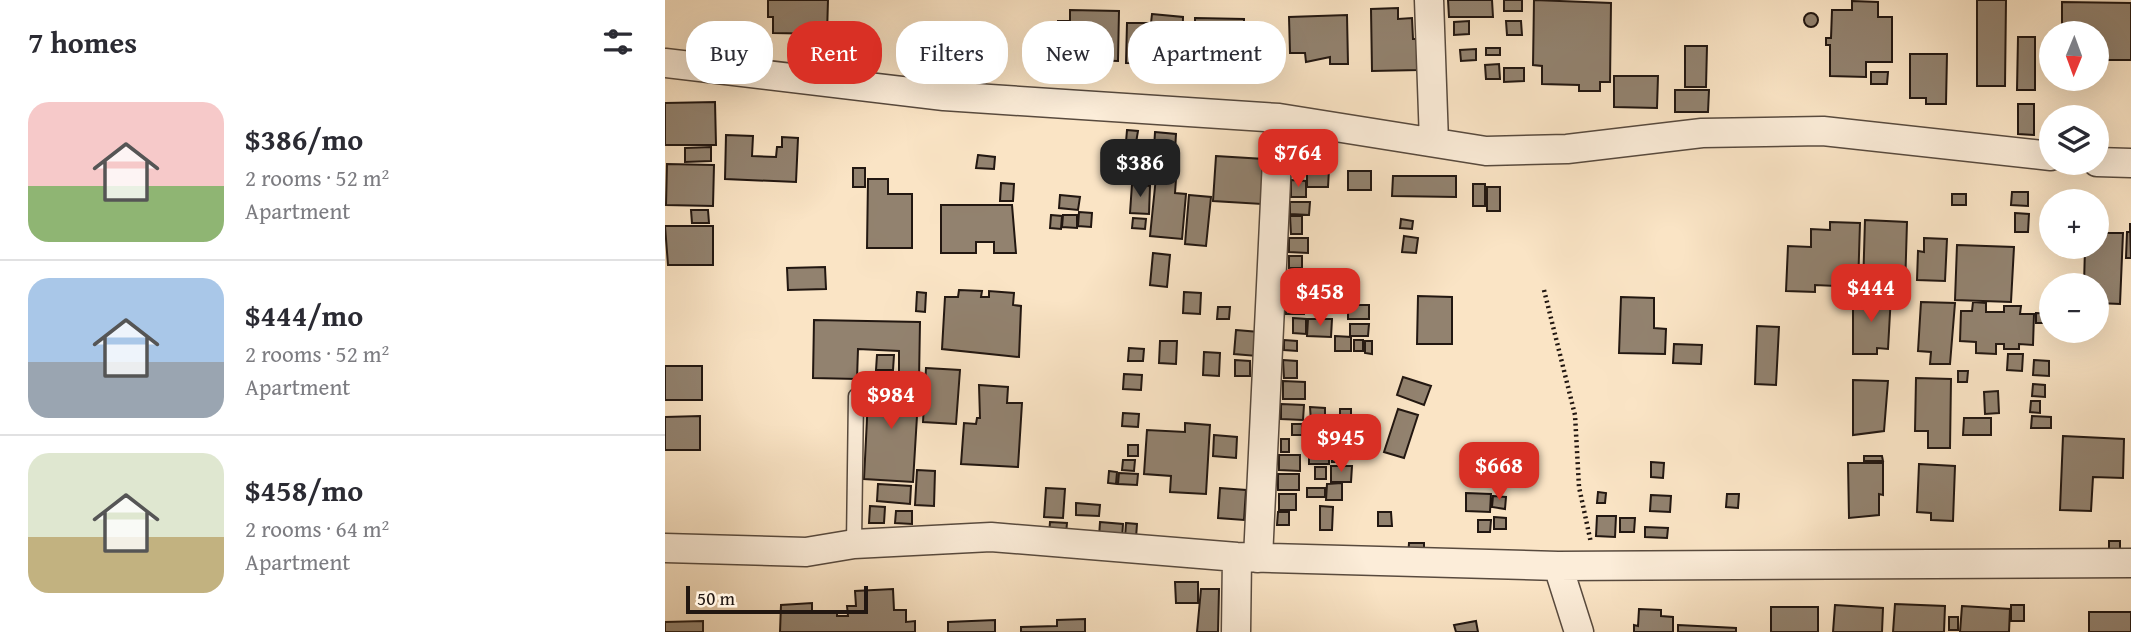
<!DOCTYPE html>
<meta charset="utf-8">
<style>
:root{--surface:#fff;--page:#f7f7f7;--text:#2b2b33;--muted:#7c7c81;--line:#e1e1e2;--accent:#d93025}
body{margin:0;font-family:"Gentium Book Plus",serif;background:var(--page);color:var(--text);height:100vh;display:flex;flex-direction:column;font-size:26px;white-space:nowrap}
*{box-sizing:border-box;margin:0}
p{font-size:23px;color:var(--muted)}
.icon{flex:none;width:38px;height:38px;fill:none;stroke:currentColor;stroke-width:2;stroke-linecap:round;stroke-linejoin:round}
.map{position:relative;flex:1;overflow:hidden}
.side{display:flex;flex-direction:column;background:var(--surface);width:665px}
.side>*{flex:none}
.top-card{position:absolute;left:21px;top:21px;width:665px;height:63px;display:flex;gap:14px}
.needle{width:46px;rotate:181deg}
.controls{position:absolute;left:1374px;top:21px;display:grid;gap:14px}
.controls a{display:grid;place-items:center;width:70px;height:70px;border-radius:50%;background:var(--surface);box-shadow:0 7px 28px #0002;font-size:35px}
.scale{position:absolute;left:21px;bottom:18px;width:182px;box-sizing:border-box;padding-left:7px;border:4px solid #221711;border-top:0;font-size:19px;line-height:24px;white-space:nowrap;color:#221711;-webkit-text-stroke:5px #fcedd9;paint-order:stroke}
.price{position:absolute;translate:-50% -60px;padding:0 16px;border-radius:14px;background:var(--accent);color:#fff;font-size:23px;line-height:46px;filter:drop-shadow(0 2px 4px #0008)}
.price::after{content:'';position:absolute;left:50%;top:42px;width:21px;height:16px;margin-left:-10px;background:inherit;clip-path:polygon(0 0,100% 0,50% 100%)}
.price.active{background:#222;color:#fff}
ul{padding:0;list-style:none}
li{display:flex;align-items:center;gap:21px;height:175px;padding:0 28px}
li+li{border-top:2px solid var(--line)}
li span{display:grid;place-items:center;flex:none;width:196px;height:140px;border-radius:21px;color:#555}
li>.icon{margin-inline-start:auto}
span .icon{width:84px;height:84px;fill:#fffc;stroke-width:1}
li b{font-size:30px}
h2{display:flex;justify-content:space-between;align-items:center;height:84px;padding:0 28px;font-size:30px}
.pill{padding:0 24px;border-radius:28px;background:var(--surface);box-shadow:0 7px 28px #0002;font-size:24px;line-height:63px}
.pill.active{background:var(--accent);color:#fff}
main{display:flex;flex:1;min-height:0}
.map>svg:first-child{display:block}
.building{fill:#92826f;stroke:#221711;stroke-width:2}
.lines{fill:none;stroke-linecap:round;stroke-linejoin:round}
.service-casing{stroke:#584a3e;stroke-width:17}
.minor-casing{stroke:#584a3e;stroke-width:31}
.path{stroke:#221711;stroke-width:4.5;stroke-dasharray:2 3.5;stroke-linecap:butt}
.service{stroke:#fcedd9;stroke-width:14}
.minor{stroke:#fcedd9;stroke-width:28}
</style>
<main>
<section class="side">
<h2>7 homes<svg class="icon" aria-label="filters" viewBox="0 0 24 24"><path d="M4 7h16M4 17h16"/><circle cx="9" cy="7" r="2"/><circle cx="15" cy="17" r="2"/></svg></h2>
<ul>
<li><span style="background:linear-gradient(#f6c9c9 60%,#8fb573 0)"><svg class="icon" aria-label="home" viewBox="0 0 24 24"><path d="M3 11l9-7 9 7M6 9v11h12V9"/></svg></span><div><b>$386/mo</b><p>2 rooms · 52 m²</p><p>Apartment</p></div></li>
<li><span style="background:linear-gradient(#a9c7e8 60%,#9aa5b1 0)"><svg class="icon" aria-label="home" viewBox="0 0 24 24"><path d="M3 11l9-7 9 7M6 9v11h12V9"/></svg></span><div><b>$444/mo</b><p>2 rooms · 52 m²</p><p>Apartment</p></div></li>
<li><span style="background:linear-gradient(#dfe7d0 60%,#c2b280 0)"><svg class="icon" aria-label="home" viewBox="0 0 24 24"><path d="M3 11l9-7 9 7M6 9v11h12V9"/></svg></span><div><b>$458/mo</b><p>2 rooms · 64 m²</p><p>Apartment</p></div></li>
</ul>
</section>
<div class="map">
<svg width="1466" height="632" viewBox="0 0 1466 632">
<rect width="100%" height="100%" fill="#fae4c5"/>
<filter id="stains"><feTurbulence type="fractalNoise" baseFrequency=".00286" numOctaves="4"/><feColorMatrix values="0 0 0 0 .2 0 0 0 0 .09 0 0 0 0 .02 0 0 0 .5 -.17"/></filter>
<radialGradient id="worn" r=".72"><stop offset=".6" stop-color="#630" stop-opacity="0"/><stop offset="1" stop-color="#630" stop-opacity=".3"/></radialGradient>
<path class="building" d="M103,0H163L162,34L108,33V17H103Z
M783,0H827L828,17H784Z
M839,0H857V11H839Z
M869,0L946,3L945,82H935V91H914V85L877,84V66L868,65Z
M1312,0H1341L1340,86H1312Z
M1187,1L1213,2V17H1227V62H1201V77L1165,76V45H1161V38H1166L1167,10H1187Z
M1397,2L1466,3V60H1432V33H1397Z
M733,8V19L747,18L748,39H753L754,70L707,71L706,9Z
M405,10L454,11L453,61L393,59V21H405Z
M1139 20a7 7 0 1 1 14 0a7 7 0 1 1-14 0Z
M487,14L518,17L517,64L461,63L462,23H486Z
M682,15L683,64H665V57L641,62L640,53H625L624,17Z
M530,18L579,19L578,71L521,73V27H530Z
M804,21V34L789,35V22Z
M841,21H856L857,35H842Z
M1353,37H1370V90H1352Z
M1020,46H1042L1041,87H1020Z
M821,48H835V55H821Z
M811,49V60L796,61L795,50Z
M1245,54H1282L1281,104H1261V98H1245Z
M834,64L835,79H821L820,65Z
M839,68H859V81L839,82Z
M1206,72H1223L1222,84H1206Z
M949,76H993L992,108L949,107Z
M1010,90H1044L1043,112H1010Z
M50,102L51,145H0V103Z
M1353,104H1369V135L1353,134Z
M462,130L473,131L471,143L461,142Z
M490,132L511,134L510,151L489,149Z
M61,135L88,136L87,156L111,157L112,147H117V137L133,138L131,182L60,179Z
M46,147V161L20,162V148Z
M458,149L489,151L487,171L457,168Z
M313,155L330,157L329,169L311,168Z
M551,156L599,159L597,204L548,201Z
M628,162H640V171H628Z
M2,164L49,165L48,206L1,205Z
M188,168H200V187H188Z
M642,168L664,169L663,187H642Z
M683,171H706V190H683Z
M728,176H791V197L727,196Z
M491,177L511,179L510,193L521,194L517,239L485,236Z
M203,179H223V194H247V248H202Z
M626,180L641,181V197H626Z
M336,183L349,184L348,201H335Z
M467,184L485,186L484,214L465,213Z
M808,184H820V206H808Z
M822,187H835V211H822Z
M1347,192H1363V206L1346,205Z
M1287,194H1301V205H1287Z
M395,195L415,197L413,210L394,208Z
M524,195L546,197L541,246L520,244Z
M625,202H645L644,215L625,214Z
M276,205H347L351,253H329V242H311V253H276Z
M26,210H43L44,223H27Z
M414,212L427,213L426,227L413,226Z
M1350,213L1364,214L1363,232H1350Z
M386,215L397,216L396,229L385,228Z
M398,215H412V228L397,227Z
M625,216H637V234H626Z
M468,218L481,219L480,229L467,228Z
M736,219L748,221L747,229L735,228Z
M1200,220L1242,222L1240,289L1198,287Z
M1165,222L1195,223L1193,287L1150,285V292L1121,291L1123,246L1146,247V229L1165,230Z
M1465,223L1466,258H1461L1462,232H1465Z
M0,226H48V265H3Z
M1432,233H1458L1455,304L1432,303V285H1419L1420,247H1432Z
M739,236L753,238L751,253L737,252Z
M624,238H643V253L624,252Z
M1259,238L1282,239L1280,281L1252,280L1253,251L1259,252Z
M1292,245L1349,247L1346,302L1290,300Z
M488,253L505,255L502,287L485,285Z
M624,256H637V268H624Z
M160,267L161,289L123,290L122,268Z
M626,272L644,273V288H625Z
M622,289L637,290L636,302H622Z
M294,290L317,291L316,297H324V291L349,293L348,305L356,306L354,357L277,349L280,297H293Z
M252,292L261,293L260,312L251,311Z
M519,292L536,293L535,314L518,313Z
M1226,295L1223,349L1212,348V354H1188V296Z
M753,296L787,297V344H752Z
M956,297L989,298V328L1001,329L1000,354L954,353Z
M1256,302L1290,303L1285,364H1265L1266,352L1253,351Z
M1308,302L1321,303V312H1339V306H1356L1355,314H1369L1368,345L1354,344V349H1339V344H1331V354L1311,353V342L1295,341L1296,311H1307Z
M621,304H639V314H621Z
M683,305H704V319H683Z
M553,307H565L564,319H552Z
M1371,313L1386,314V323H1371Z
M628,318L641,319V334L628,333Z
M643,319H667L666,337L642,336Z
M149,320L255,322L254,381L234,380V351L193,349L192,379L148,378Z
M685,324H704L703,336H685Z
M1092,326L1114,327L1111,385L1090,384Z
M571,330L594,332L592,356L569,354Z
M670,336L686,337V351H670Z
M619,340L632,341V351L619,350Z
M689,340H698V351H689Z
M495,341H512L511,364L494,363Z
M700,341H707V354L700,353Z
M1009,344L1037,345L1036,364L1008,363Z
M464,348L479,349L478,361H463Z
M539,352L555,353L554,376L538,375Z
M1343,354H1358L1357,371L1342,370Z
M212,355H229L228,370H211Z
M570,360L585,361V376H570Z
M618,360L632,361V378H619Z
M1369,360L1384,361V376L1368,375Z
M0,366H37V400H0Z
M261,368L295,370L291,424L258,422Z
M1293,371H1303L1302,382H1293Z
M459,374L477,375L476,390L458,389Z
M738,377L766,386L759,405L732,395Z
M1251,378L1286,379L1285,448H1263V431H1250Z
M204,379L255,382L254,399H248L246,415L252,416L248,482L199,479Z
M1188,380L1223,381L1219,431L1188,435Z
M618,381L640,382V399H618Z
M1368,384L1380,385V397L1367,396Z
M314,385L343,387L342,403H357L353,467L296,464L299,423L311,424L312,418H315Z
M1333,391L1334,413L1320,414L1319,392Z
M1366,401H1375V413L1365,412Z
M616,404L639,405L638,420L616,419Z
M645,407L660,408V423L646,422Z
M675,409H686V422H675Z
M733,409L753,415L739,458L719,452Z
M458,413L474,414L473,427L457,426Z
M35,416V450H0V417Z
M1367,416L1386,417V428H1366Z
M1299,418H1326V435H1298Z
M520,423L545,425L541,494L505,492L506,476L479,474L482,430L520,432Z
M627,424H637V435H627Z
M646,428H666L665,444L646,443Z
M667,429H684V443H667Z
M549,435L572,437L571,458L548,456Z
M1398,436L1459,439L1458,478L1428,477L1426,511L1395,510Z
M616,439H624V452H616Z
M463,445H473V456H463Z
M667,446H681V462H667Z
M644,447H664V464H644Z
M614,455H635V471L614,470Z
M1199,456H1217L1218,461H1199Z
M458,460H470L469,471L457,470Z
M986,462L999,463L998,478L986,477Z
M1183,463H1218V495L1214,494V515L1184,518Z
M1254,464L1290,466L1288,521L1266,520V513L1252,512Z
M666,466H687L686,482H666Z
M650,467H661V479H650Z
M252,470L270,471L269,506L250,505Z
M444,471L452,472L451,484L443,483Z
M454,473L473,474L472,485L453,484Z
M613,474H634V490H613Z
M677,483V500H661L662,484Z
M213,484L246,486L245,504L212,501Z
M381,488L400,489L398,518L379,517Z
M555,488L581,490L579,520L553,518Z
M642,488H660V497H642Z
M933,492L941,493L940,503H932Z
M801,493L826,494L825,512L801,511Z
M614,494H631V510H614Z
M1062,494H1074L1073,508L1061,507Z
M986,495L1006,496L1005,512L985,511Z
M828,496L841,497L840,509L827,507Z
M411,503L435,505L434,516L411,515Z
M205,506L220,507L219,523H204Z
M655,506L668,507L667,530H655Z
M231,511H247V524L230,523Z
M613,512H624V525H612Z
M713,512H726L727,526H713Z
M932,516H951L950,537L931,536Z
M829,517L841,518V529H829Z
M955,518H970L969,532H955Z
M813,520H826L825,532H813Z
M385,522L402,523L401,534H384Z
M435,522L458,524L457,539L434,537Z
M461,523L472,524L471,538H460Z
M980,527L1003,528L1002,538L980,537Z
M1444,541H1455V550L1444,549Z
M744,543H759V558L743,557Z
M510,582H533V603H511Z
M228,589L229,610H241V622L250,621V632H115L116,605L147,603V612L172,611V616H183L182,606H191L190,591Z
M536,589H554L553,632H532Z
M1230,604L1280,606L1279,632H1228Z
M1170,605L1218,608L1217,632H1168Z
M1346,605H1359V621H1346Z
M1297,606L1345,609L1344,632H1295Z
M1106,607H1153V632H1106Z
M974,609L996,610V616L1008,617V632H969V625L973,626Z
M1424,612H1466V632H1424Z
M1284,617H1293V630H1284Z
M420,619V632H356V627L392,626V620Z
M330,620V632H283V622Z
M38,621V632H0V622Z
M811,621L813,632H791L789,625Z
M1013,625L1071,628V632H1013Z"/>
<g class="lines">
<defs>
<path id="service" d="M189,544L191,396"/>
<path id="minor" d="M764,0L769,142
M0,63L279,96L614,118L821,151L902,149L1037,133L1158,131L1386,156
M1432,162L1466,163
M0,548L141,552L189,544L326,537L572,557L893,566L1466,563
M593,558L614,118
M893,566L914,632
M571,632L572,557"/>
</defs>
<use href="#service" class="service-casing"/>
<use href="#minor" class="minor-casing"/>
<path class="path" d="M879,290L910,415L914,487L926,543"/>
<use href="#service" class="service"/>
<use href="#minor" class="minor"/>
</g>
<rect width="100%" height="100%" filter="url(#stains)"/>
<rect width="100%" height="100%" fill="url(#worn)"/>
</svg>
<div class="controls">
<a><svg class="needle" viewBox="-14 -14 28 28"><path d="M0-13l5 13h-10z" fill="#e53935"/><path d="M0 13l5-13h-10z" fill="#7c7c81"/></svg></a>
<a><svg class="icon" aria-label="layers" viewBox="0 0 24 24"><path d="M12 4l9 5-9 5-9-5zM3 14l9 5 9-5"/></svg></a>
<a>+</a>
<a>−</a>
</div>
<div class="scale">50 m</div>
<b class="price" style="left:633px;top:189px">$764</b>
<b class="price active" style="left:475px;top:199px">$386</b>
<b class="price" style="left:1206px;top:324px">$444</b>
<b class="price" style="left:655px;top:328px">$458</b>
<b class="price" style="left:226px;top:431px">$984</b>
<b class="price" style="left:676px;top:474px">$945</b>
<b class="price" style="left:834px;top:502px">$668</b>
<div class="top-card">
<a class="pill">Buy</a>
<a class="pill active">Rent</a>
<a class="pill">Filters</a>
<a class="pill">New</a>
<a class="pill">Apartment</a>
</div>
</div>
</main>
